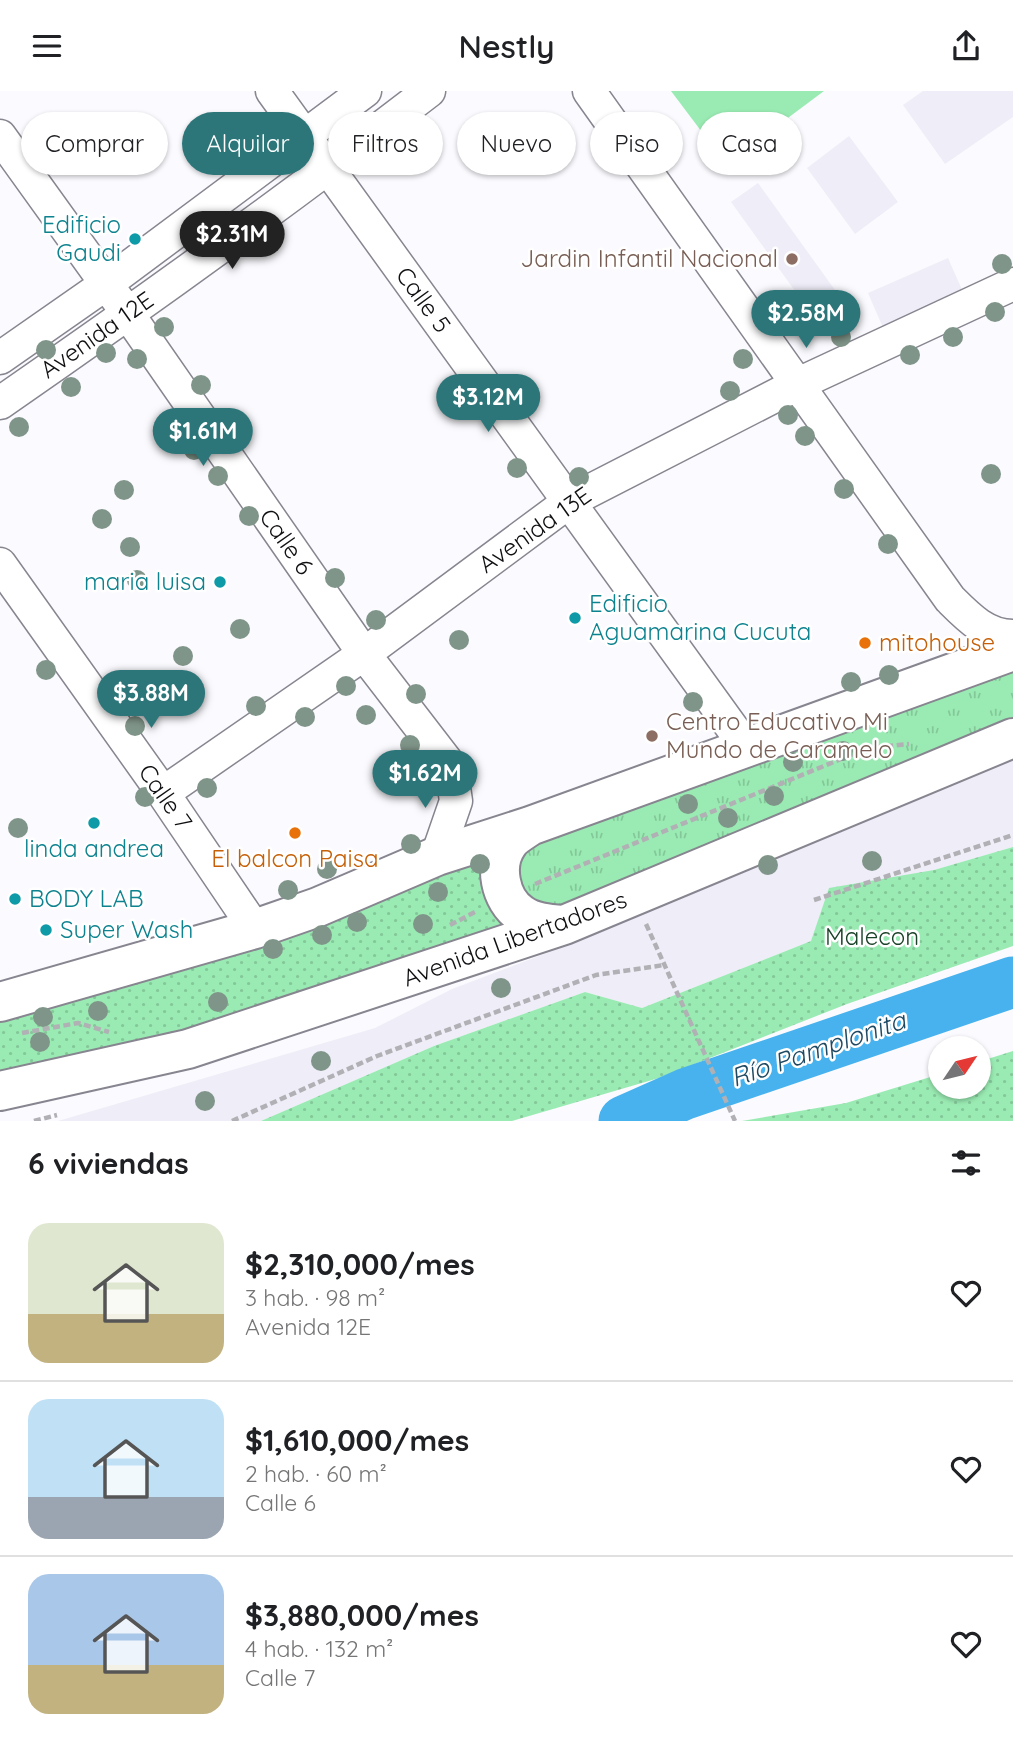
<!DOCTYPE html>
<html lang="es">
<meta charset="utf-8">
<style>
:root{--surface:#fff;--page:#f2f2f2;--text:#202124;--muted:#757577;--line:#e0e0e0;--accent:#2c767a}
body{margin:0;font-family:Quicksand,sans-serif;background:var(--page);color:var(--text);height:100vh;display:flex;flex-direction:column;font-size:26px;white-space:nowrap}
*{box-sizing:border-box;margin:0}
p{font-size:23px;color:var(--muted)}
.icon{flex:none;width:38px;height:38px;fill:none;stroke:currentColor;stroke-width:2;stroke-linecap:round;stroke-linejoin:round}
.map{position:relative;height:1030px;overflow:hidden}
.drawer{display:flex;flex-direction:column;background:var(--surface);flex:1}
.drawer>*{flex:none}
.banner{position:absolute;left:21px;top:21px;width:971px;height:63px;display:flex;gap:14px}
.needle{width:46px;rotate:55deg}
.buttons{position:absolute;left:928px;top:945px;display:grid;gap:14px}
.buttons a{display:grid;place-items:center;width:63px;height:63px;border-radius:50%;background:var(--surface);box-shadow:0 2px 5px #0004;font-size:35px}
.price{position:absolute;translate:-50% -60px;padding:0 16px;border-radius:24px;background:var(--accent);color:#fff;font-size:23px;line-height:46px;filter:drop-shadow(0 2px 4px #0008)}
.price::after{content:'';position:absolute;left:50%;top:42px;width:21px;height:16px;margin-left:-10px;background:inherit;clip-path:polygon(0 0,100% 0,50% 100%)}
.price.selected{background:#222;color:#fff}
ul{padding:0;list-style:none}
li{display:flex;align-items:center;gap:21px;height:175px;padding:0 28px}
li+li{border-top:2px solid var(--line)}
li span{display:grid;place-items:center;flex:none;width:196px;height:140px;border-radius:21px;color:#555}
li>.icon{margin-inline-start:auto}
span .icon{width:84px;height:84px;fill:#fffc;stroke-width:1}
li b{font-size:30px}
h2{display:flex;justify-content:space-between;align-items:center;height:84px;padding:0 28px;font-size:30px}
.chip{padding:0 24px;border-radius:32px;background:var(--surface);box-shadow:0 2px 5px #0004;font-size:24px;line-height:63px}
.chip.selected{background:var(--accent);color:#fff}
header{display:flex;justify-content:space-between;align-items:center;height:91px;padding:0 28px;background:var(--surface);font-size:32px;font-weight:600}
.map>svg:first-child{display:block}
.built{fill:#efedf8}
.grass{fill:url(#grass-tufts)}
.park{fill:url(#park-dots)}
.garden{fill:#9aebb3}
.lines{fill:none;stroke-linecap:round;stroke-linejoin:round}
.river{stroke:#47b2ed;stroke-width:51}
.minor-casing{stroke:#87858f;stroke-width:35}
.primary-casing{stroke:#87858f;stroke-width:42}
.path{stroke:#b1b0b4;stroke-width:4.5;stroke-dasharray:7 3.5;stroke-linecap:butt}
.minor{stroke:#fff;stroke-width:32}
.primary{stroke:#fff;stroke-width:38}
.tree{fill:#809589}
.culture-dot{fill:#0f9aa8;stroke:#fff;stroke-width:2.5}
.education-dot{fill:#8d6e63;stroke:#fff;stroke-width:2.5}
.food-dot{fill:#e8710a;stroke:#fff;stroke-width:2.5}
.labels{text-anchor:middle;stroke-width:5;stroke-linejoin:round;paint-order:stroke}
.culture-label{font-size:24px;fill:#0d838f;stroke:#fff;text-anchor:start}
.education-label{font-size:24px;fill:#785e54;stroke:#fff;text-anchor:end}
.street-label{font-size:24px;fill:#0f0f12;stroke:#fff}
.food-label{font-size:24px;fill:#c56008;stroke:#fff;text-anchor:start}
.park-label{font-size:24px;fill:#1b4329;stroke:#fff}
.water-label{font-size:26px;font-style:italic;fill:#1e4962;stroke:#fff}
</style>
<header><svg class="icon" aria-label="menu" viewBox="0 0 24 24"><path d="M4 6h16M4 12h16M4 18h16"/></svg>Nestly<svg class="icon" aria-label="share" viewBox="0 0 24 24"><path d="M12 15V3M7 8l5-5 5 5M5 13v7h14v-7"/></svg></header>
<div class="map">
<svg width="1013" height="1030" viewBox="0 0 1013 1030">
<defs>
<pattern id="grass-tufts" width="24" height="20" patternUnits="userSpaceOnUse" patternTransform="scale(1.75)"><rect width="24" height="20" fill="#9aebb3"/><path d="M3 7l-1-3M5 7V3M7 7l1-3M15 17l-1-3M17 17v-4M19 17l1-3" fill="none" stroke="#84c899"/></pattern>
<pattern id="park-dots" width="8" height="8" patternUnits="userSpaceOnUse" patternTransform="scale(1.75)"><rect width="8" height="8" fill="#9aebb3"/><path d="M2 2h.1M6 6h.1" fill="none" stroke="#84c899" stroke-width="1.8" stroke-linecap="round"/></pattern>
</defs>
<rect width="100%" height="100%" fill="#fbfafe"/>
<path class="built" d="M923,0H1013V26L945,73L903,14Z
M849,45L898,111L855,143L807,77Z
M758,92L853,224L826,243L731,111Z
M948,167L967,210L887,246L868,202Z
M1013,668V756L934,779L811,850L642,917L585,901L434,955L261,1030H58L375,937L452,898L573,852L733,782L819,750Z"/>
<path class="grass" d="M1013,569V640L566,827L522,821L513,754Z"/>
<path class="park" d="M503,750L493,778L541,837L0,994V915Z
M1013,756V855L847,913L659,987L512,1030H261L434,955L585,901L642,917L811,850L829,797L934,779Z
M1013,960V1030H742L846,1012L940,983V996H978V971Z"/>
<path class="garden" d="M671,0H824L726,73Z"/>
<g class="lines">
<path class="river" d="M624,1030L685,1003L1013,891"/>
<defs>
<path id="minor" d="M272,0L746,656
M589,0L950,508C968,526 986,545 1013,545
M0,45L128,223L364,563L451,676L456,710L437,765
M0,267L106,193L365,0
M0,312C146,211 289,108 429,0
M0,473L163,702L255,838
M163,702L364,563L570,410L798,293L1013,193"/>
<path id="primary" d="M530,735C523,740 512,746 508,753C493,774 500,809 521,823C533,832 550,833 564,834
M0,911L255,838L318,816L437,765L530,735L1013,560
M0,1000L188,958L564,834L1013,647"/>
</defs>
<use href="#minor" class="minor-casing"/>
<use href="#primary" class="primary-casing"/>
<path class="path" d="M535,793L868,657L909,653
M814,809L1013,744
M646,833L735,1030
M450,834L477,820
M22,942L78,932L109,941
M34,1030L57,1024
M232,1030L377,965L596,884L664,874"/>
<use href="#minor" class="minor"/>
<use href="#primary" class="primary"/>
</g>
<g class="tree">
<circle cx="1002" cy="173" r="10"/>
<circle cx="995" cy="221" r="10"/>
<circle cx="164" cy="236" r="10"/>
<circle cx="841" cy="246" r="10"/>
<circle cx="953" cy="246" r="10"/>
<circle cx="46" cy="259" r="10"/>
<circle cx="106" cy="262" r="10"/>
<circle cx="910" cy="264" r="10"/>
<circle cx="137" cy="268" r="10"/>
<circle cx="743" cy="268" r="10"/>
<circle cx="201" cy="294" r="10"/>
<circle cx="71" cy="296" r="10"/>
<circle cx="730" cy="300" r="10"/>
<circle cx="788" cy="324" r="10"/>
<circle cx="19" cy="336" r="10"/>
<circle cx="805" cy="345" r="10"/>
<circle cx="194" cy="359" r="10"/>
<circle cx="517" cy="377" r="10"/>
<circle cx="991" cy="383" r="10"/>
<circle cx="218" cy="385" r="10"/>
<circle cx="579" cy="386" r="10"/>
<circle cx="844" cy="398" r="10"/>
<circle cx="124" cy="399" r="10"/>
<circle cx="249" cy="425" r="10"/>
<circle cx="102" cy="428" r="10"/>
<circle cx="888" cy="453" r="10"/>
<circle cx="130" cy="456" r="10"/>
<circle cx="335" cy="487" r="10"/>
<circle cx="137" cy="489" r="10"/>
<circle cx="376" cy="529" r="10"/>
<circle cx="240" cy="538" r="10"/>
<circle cx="459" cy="549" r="10"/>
<circle cx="183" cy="565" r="10"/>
<circle cx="46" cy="579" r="10"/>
<circle cx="889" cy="584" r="10"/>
<circle cx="851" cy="591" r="10"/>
<circle cx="346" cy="595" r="10"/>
<circle cx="416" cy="603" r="10"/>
<circle cx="123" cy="609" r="10"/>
<circle cx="693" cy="611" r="10"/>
<circle cx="256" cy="615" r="10"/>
<circle cx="366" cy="624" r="10"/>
<circle cx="305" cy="626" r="10"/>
<circle cx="135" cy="635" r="10"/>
<circle cx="410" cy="654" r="10"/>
<circle cx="843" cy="660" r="10"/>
<circle cx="793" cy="671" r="10"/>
<circle cx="207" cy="697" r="10"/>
<circle cx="774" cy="705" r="10"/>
<circle cx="145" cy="706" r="10"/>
<circle cx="688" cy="713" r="10"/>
<circle cx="728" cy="727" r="10"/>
<circle cx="18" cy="737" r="10"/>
<circle cx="411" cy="753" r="10"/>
<circle cx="872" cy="770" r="10"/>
<circle cx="480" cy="773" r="10"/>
<circle cx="768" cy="774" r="10"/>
<circle cx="327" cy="778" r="10"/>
<circle cx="288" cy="799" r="10"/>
<circle cx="438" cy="801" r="10"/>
<circle cx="357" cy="831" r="10"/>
<circle cx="423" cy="833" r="10"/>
<circle cx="322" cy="844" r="10"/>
<circle cx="273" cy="858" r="10"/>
<circle cx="501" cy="897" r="10"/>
<circle cx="218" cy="911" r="10"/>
<circle cx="98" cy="920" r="10"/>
<circle cx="43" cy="926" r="10"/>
<circle cx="40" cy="951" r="10"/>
<circle cx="321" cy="970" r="10"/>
<circle cx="205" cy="1010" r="10"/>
</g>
<g class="culture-dot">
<circle cx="135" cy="148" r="7"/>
<circle cx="220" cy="491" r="7"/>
<circle cx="575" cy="527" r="7"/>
<circle cx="94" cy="732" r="7"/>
<circle cx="15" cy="808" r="7"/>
<circle cx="46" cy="839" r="7"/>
</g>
<g class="education-dot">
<circle cx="792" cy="168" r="7"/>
<circle cx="652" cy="645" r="7"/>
</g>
<g class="food-dot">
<circle cx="865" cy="552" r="7"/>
<circle cx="295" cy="742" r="7"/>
</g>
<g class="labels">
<g class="culture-label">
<text x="121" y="142" text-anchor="end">Edificio<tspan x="121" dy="28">Gaudi</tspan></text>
<text x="206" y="499" text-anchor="end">maria luisa</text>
<text x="589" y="521">Edificio<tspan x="589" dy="28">Aguamarina Cucuta</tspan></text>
<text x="94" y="766" text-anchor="middle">linda andrea</text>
<text x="29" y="816">BODY LAB</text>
<text x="60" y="847">Super Wash</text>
</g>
<g class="education-label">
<text x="778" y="176">Jardin Infantil Nacional</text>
<text x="666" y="639" text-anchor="start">Centro Educativo Mi<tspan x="666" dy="28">Mundo de Caramelo</tspan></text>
</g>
<g class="street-label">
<text transform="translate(423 209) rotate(54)" y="8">Calle 5</text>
<text transform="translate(97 244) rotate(-35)" y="8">Avenida 12E</text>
<text transform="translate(535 439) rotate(-35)" y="8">Avenida 13E</text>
<text transform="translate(286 451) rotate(55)" y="8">Calle 6</text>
<text transform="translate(165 706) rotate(55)" y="8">Calle 7</text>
<text transform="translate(515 848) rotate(-20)" y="8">Avenida Libertadores</text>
</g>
<g class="food-label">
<text x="879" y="560">mitohouse</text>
<text x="295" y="776" text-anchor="middle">El balcon Paisa</text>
</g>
<g class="park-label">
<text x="872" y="854">Malecon</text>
</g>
<g class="water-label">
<text transform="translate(818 958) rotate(-19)" y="9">Río Pamplonita</text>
</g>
</g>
</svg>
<div class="buttons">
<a><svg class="needle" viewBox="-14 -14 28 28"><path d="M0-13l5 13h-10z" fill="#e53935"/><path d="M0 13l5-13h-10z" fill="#757577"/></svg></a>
</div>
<b class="price selected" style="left:232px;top:180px">$2.31M</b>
<b class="price" style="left:806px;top:259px">$2.58M</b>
<b class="price" style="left:488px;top:343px">$3.12M</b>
<b class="price" style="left:203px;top:377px">$1.61M</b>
<b class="price" style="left:151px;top:639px">$3.88M</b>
<b class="price" style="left:425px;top:719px">$1.62M</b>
<div class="banner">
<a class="chip">Comprar</a>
<a class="chip selected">Alquilar</a>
<a class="chip">Filtros</a>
<a class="chip">Nuevo</a>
<a class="chip">Piso</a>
<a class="chip">Casa</a>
</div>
</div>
<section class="drawer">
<h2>6 viviendas<svg class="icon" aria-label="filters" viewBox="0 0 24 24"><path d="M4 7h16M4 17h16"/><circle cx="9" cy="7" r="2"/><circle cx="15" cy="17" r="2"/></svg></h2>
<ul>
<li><span style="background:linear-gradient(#dfe7d0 65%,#c2b280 0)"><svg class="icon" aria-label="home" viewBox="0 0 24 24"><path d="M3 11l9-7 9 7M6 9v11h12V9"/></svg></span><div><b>$2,310,000/mes</b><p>3 hab. · 98 m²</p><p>Avenida 12E</p></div><svg class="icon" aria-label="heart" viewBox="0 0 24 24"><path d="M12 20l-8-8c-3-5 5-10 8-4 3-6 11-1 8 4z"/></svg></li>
<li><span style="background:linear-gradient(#bfe0f5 70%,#9aa5b1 0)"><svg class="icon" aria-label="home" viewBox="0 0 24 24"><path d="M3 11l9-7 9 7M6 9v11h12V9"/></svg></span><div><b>$1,610,000/mes</b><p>2 hab. · 60 m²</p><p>Calle 6</p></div><svg class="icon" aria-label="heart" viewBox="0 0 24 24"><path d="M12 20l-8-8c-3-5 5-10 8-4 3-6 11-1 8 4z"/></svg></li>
<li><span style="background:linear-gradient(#a9c7e8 65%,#c2b280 0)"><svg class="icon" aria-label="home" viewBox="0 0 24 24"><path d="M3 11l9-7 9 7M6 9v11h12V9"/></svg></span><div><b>$3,880,000/mes</b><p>4 hab. · 132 m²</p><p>Calle 7</p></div><svg class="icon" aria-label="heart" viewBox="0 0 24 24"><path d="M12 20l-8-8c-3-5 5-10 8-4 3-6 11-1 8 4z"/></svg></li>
</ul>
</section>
